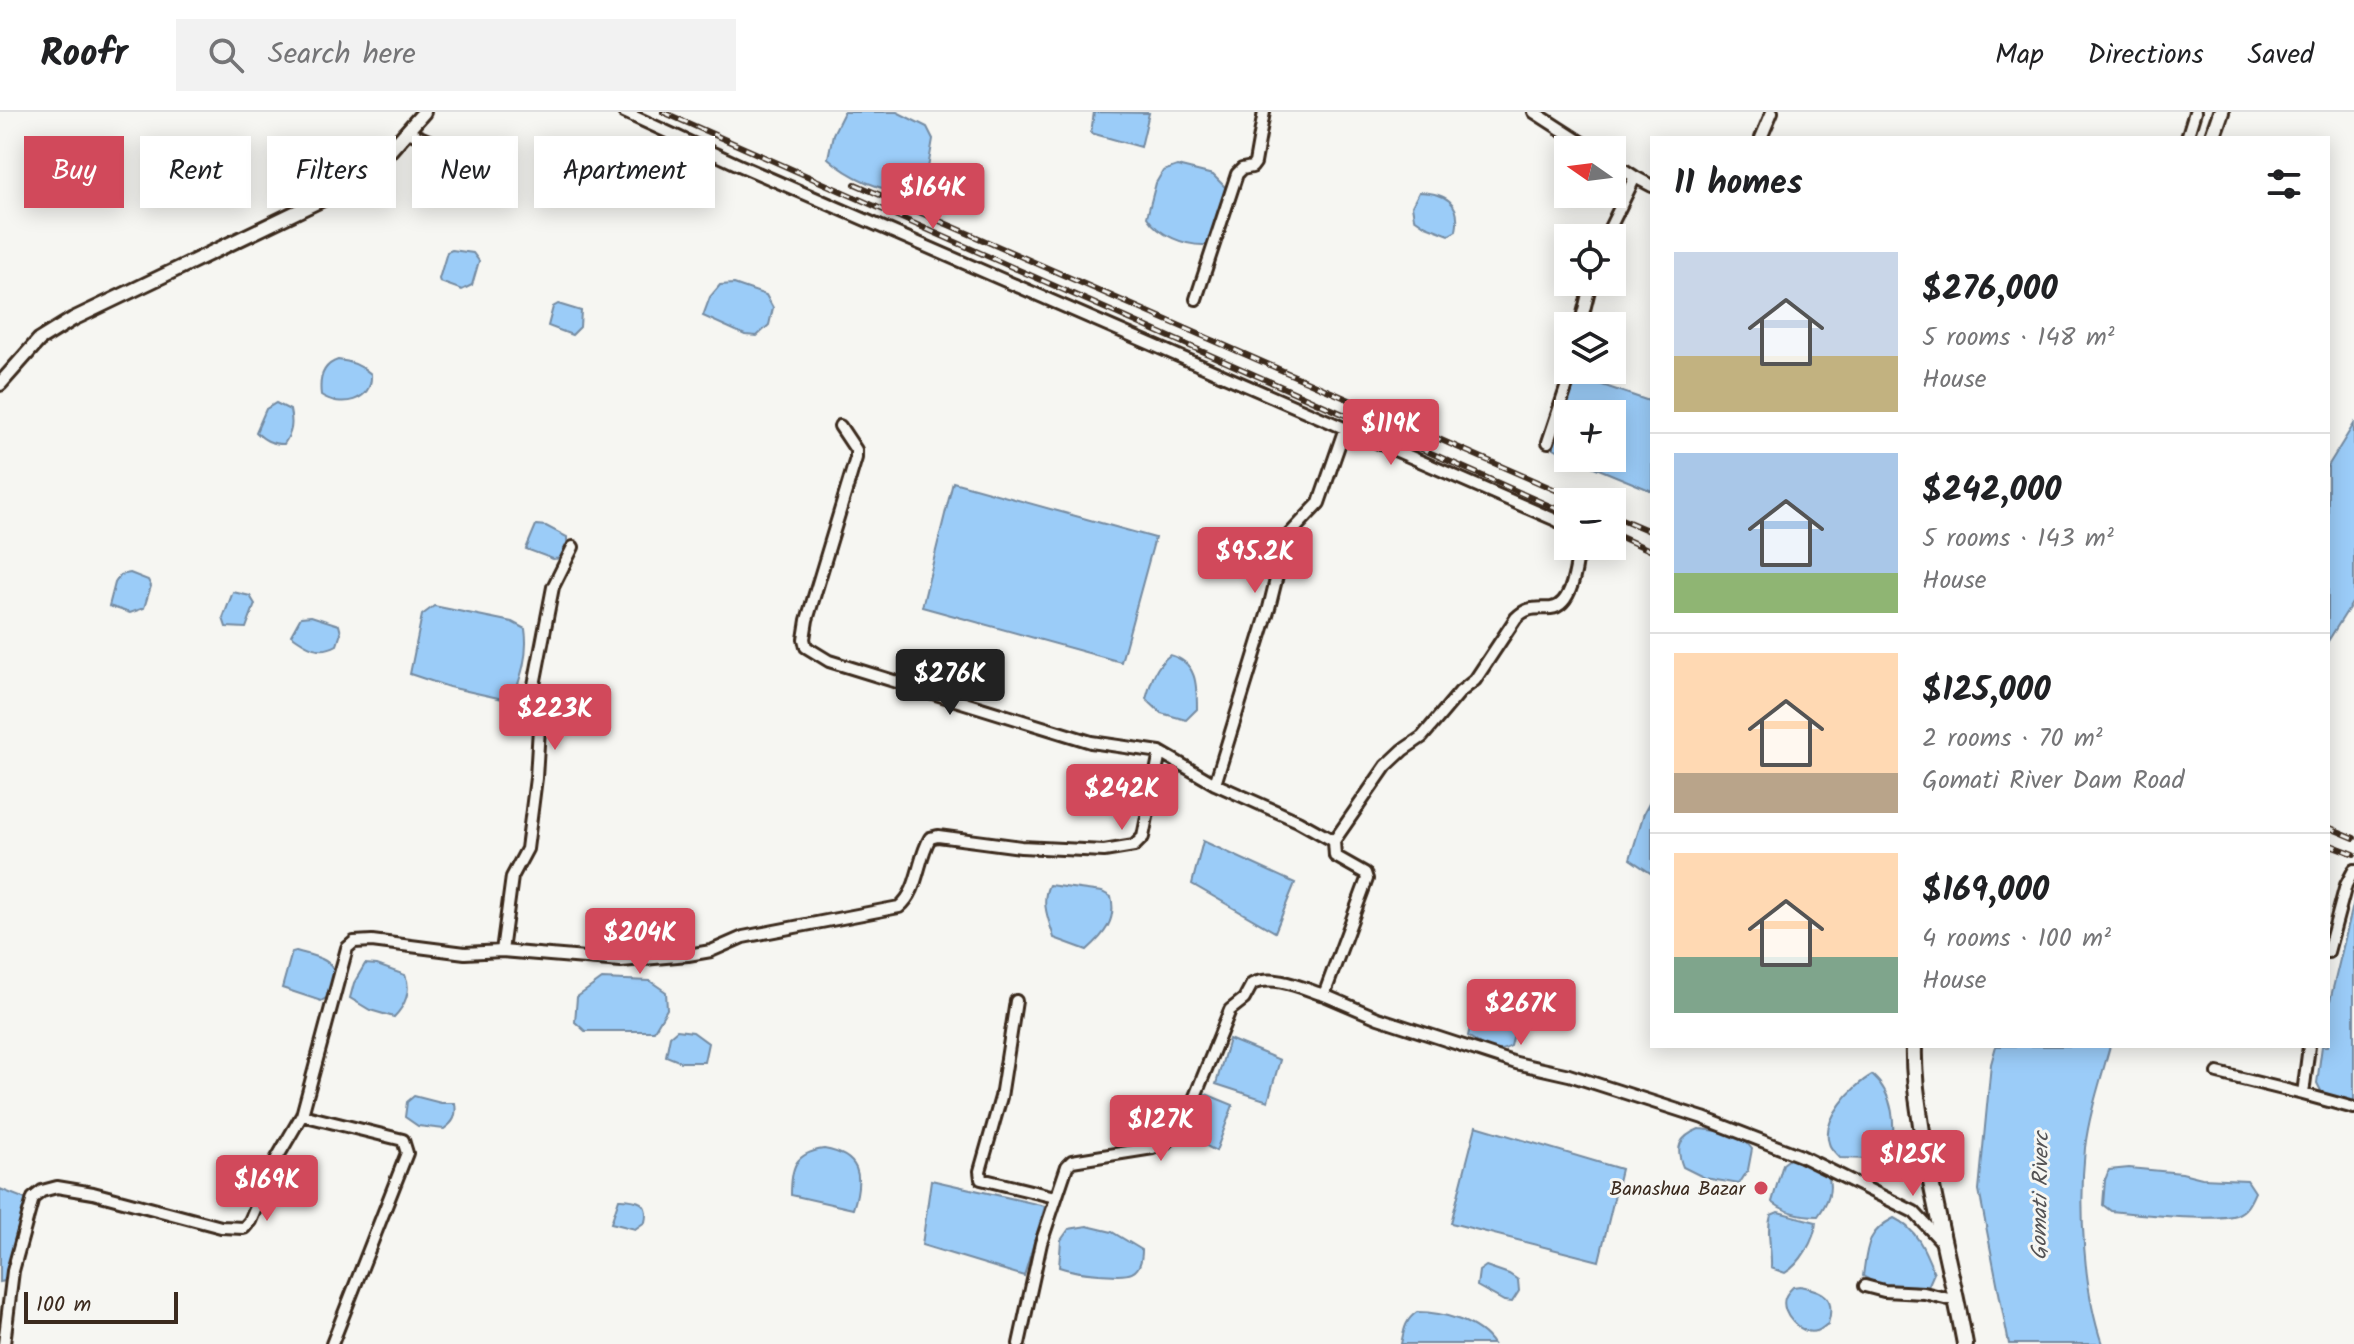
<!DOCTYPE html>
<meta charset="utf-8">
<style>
:root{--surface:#fff;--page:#f2f2f2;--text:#202124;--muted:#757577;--line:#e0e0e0;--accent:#d1495b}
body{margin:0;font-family:Kalam,sans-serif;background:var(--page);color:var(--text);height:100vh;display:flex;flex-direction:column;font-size:30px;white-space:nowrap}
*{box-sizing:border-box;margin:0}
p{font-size:26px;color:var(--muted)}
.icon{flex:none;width:44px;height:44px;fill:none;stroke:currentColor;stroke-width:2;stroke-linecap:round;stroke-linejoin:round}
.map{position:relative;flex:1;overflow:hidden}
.sheet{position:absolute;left:1650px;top:24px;width:680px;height:912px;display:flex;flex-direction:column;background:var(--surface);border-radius:0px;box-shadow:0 4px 20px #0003}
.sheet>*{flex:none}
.top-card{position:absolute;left:24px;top:24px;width:760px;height:72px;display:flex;gap:16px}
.needle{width:52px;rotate:284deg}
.tools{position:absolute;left:1554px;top:24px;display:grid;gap:16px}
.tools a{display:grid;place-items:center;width:72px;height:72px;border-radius:0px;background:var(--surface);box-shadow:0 4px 20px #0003;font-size:40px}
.scale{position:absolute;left:24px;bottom:20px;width:154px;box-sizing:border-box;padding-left:8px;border:4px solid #3b2a1e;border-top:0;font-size:22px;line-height:28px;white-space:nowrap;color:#3b2a1e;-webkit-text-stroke:6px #f6f6f2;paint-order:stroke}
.price{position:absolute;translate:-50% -68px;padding:0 18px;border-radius:8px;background:var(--accent);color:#fff;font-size:26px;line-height:52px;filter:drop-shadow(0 2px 4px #0008)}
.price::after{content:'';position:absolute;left:50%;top:48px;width:24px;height:18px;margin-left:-12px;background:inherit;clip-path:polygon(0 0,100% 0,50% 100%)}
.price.active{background:#222;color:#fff}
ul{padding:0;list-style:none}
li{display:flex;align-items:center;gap:24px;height:200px;padding:0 24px}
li+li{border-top:2px solid var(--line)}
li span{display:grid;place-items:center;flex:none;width:224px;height:160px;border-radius:0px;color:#555}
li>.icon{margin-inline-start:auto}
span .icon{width:96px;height:96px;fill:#fffc;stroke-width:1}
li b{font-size:34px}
h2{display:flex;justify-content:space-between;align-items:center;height:96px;padding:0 24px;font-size:34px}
.chip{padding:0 28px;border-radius:0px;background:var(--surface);box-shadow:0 4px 20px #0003;font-size:28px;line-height:72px}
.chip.active{background:var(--accent);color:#fff}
header{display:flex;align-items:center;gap:48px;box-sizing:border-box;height:112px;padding:0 40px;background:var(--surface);border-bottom:2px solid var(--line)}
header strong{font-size:38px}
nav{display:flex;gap:44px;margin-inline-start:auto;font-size:28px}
.search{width:560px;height:72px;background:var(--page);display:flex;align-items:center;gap:20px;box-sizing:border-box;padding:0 28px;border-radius:0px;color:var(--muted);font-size:30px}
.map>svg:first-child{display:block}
.water{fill:#9bccf8;stroke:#758ba1;stroke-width:2}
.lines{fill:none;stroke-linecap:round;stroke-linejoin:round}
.minor-casing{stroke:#3b2a1e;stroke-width:16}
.tertiary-casing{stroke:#3b2a1e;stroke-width:18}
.secondary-casing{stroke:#3b2a1e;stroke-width:20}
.minor{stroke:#f6f6f2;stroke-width:10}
.tertiary{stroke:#f6f6f2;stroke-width:12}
.secondary{stroke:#f6f6f2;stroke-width:14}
.rail-casing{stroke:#3b2a1e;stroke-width:6}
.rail{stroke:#f6f6f2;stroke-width:3;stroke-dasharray:9;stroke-linecap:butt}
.poi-dot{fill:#d1495b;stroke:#f6f6f2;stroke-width:3}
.labels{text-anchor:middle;stroke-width:6;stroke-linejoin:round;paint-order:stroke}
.poi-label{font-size:20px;fill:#3b2a1e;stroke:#f6f6f2;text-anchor:end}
.water-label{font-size:22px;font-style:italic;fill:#535254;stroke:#f6f6f2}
</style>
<header>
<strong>Roofr</strong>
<div class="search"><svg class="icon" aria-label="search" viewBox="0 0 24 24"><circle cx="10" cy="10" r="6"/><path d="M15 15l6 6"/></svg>Search here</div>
<nav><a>Map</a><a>Directions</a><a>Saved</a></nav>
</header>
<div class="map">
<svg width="2354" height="1232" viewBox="0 0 2354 1232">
<rect width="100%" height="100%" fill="#f6f6f2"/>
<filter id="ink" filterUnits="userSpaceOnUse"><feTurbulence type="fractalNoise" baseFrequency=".0125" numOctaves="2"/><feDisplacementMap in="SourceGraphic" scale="16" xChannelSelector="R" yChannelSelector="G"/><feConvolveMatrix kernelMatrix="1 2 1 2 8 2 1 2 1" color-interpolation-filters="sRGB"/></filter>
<g filter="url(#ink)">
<path class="water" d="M844,0H897L927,15L933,27L928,56L911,80C883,81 849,65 828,46L833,22Z
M1094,0L1149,1L1141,35L1091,21Z
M577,33L601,39L634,55L635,76L630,89C605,91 576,82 555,69C560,55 561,37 577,33Z
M1177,54L1213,63L1225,75V88L1206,133C1185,134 1158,123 1147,105L1156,71L1163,59Z
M1419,80C1445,81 1462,90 1456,119L1449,123L1426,114L1414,106L1412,94Z
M452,138L473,141L479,149L472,173L462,178L440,170L439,167L447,140Z
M734,172L766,183L773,196L769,213L757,224L745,223L703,204L710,185L720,173Z
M558,192L581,199L580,215L572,223L548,214L553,195Z
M338,248C351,249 361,253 371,262C373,290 340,296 321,283C319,267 322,253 338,248Z
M1576,264L1652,290V379L1572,346H1612V302H1568V344L1554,336L1553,325Z
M276,291L290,298C293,312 292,320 284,332C271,332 264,328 256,320L266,297Z
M2354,312V488L2328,529V354Z
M953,370L1155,426L1121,550L922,495Z
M536,413L546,414L567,425V438L563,446L553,447L526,437Z
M130,461L148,468L151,474L144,496L130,501L109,494L115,471L120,463Z
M233,480L250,484L255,492L246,516L226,515L223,506Z
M434,494L512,510L525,517C529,543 521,565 512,589L449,575L410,562L422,503Z
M311,504L339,513L341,521L337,533C319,543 306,534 291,523L301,505Z
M1170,543C1197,550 1197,573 1197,597L1186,608L1161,601L1146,587C1151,570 1155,554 1170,543Z
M1652,686V762L1630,747L1644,701Z
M1203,729L1295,771L1275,820L1192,772Z
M1049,773L1102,780L1111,785C1117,808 1104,823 1087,838L1054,826C1049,808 1040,791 1049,773Z
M2354,789V991L2323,983L2317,971L2322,934H2328V897Z
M296,839C325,847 343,850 333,882L321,889L282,876L292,840Z
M365,852L377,853L405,863C412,878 405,894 394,905L370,898L350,886L354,871Z
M602,867L650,869L666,880L667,897L654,919H585L575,910L577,885Z
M1478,896C1496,896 1510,904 1514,922L1511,934C1494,944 1483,934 1468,924L1473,902Z
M677,918L693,920L708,931L704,950H681L666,944L670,924Z
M1229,927L1280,948L1268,989L1216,972Z
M1996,934H2110C2101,967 2089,1002 2085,1036C2079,1095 2083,1176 2102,1232H2009L1979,1078L1991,952Z
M1872,963C1894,982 1896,1013 1891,1040L1870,1047L1840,1046C1836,1041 1830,1037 1829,1031C1821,1008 1853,973 1872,963Z
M1206,982L1233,993L1216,1039L1187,1024Z
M414,984L441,991H455C457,1004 454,1010 444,1017L418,1014L405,1005L407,990Z
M1476,1014L1621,1057L1599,1149L1451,1111Z
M1699,1017C1719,1019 1740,1020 1752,1037L1748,1058L1739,1072L1705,1066L1683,1055C1675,1035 1679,1025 1699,1017Z
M824,1037C860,1043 864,1063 853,1097L791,1083C791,1056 794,1041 824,1037Z
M1791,1046L1801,1047L1828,1062C1833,1078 1828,1090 1818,1104C1801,1104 1786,1101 1772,1090L1783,1052Z
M2129,1056L2182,1061L2202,1066L2247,1068L2255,1080C2251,1089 2247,1099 2236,1103C2215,1110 2136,1102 2111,1099L2103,1093L2105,1068L2109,1058Z
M931,1068L1045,1094L1024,1164L922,1133Z
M0,1077L28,1088L12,1152L5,1169L0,1170Z
M619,1087C636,1088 650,1088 645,1110L635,1117L611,1111Z
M1778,1100L1816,1110C1815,1128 1800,1152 1785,1161L1771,1156C1772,1138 1766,1119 1771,1103Z
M1894,1106C1917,1117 1925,1138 1934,1161L1927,1177L1884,1176L1863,1164C1867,1136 1866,1120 1894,1106Z
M1087,1114L1112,1120L1142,1138C1142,1169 1122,1163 1099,1162C1085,1161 1073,1160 1059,1155L1061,1128L1069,1117Z
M1486,1154L1509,1162L1518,1168L1519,1179L1512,1190L1504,1189L1477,1174L1479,1159Z
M1800,1174C1825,1179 1836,1185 1828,1212C1824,1214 1821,1218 1817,1219C1801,1224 1780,1202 1785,1186C1786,1183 1790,1178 1793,1175Z
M1417,1200C1443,1200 1479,1210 1493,1232H1401C1404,1218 1405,1208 1417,1200Z"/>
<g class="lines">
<defs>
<path id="minor" d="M624,0L739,53L1558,409L1568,417
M1534,0L1593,38
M408,20L478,50
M1761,26L1772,0
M2187,26L2195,0
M1635,65L1652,74
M1605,126L1635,65L1612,50
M1196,187L1237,62L1242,57L1252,55L1255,51L1264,0
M1580,214L1591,170
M840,314L856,338V346L807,508L804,527L806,535L829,549L1091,630L1160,640L1215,672L1298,709L1334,729
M1548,330L1572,258
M1579,434C1577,451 1573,494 1551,496C1535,497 1528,494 1516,506L1475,568L1460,580L1422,625L1403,638L1386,654L1334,729L1335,744L1365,761L1367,767L1324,883L1378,906L1516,951L1569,963L1703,1006L1801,1044L1914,1100L1943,1131
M1215,672L1269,496L1285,431L1288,424L1319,391L1345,316
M502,839L512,765L527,737L536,666L539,616L529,599L553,475L573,435
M2328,840L2346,773L2354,758
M1016,889L1001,985L980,1059L981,1067L1055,1085
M2309,934L2303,982L2354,996
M2218,961L2303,982
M302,1003L347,836L354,830L372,829L465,841L502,839L621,849L688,843L711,839L743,825L899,795C919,779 917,748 930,726L938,724L1021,735L1104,739L1134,734L1143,725L1160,640
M1865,1174L1884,1179L1924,1181L1957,1189
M4,1232L13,1159L33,1086L42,1079L57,1075L93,1081L221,1115L244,1116L250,1109L277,1046L302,1003L403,1028L407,1041L332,1232
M1019,1232L1041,1131L1067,1054L1072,1049L1153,1036L1167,1030L1176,1022L1194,987L1230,898L1244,887L1252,872C1274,862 1302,876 1324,883"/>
<path id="tertiary" d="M0,272L39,228L73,207L365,67L424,0"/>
<path id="secondary" d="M2212,26L2221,0
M1914,934C1913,963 1918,991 1922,1020C1933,1092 1952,1161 1965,1232"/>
</defs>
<use href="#minor" class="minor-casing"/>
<use href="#tertiary" class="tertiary-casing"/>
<use href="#secondary" class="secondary-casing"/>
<use href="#minor" class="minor"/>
<use href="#tertiary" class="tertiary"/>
<use href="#secondary" class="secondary"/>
<defs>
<path id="rail" d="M663,0L1568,402
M855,72L1583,390
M1612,403L1652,420
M1612,421L1652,439
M2328,715L2354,726
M2328,732L2354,742"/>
</defs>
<use href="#rail" class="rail-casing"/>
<use href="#rail" class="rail"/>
</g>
</g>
<circle class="poi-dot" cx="1761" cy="1076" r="8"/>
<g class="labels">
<g class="poi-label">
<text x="1745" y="1083">Banashua Bazar</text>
</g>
<g class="water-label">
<text transform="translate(2039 1084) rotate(-89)" y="8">Gomati Riverc</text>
</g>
</g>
</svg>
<div class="tools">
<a><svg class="needle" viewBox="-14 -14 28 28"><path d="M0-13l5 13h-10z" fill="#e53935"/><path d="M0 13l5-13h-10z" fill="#757577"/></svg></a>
<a><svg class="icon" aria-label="locate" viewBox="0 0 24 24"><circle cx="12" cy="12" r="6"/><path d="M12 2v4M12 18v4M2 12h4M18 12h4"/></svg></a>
<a><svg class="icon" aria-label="layers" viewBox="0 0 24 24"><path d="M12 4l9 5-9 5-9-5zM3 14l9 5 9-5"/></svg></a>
<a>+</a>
<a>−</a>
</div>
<div class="scale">100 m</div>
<b class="price" style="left:933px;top:119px">$164K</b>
<b class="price" style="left:1391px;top:355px">$119K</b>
<b class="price" style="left:1255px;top:483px">$95.2K</b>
<b class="price active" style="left:950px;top:605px">$276K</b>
<b class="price" style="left:555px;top:640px">$223K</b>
<b class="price" style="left:1122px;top:720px">$242K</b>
<b class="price" style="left:640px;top:864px">$204K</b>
<b class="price" style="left:1521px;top:935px">$267K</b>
<b class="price" style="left:1161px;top:1051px">$127K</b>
<b class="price" style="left:1913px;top:1086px">$125K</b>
<b class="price" style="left:267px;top:1111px">$169K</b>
<div class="top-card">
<a class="chip active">Buy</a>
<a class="chip">Rent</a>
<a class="chip">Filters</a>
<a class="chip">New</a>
<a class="chip">Apartment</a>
</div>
<section class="sheet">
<h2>11 homes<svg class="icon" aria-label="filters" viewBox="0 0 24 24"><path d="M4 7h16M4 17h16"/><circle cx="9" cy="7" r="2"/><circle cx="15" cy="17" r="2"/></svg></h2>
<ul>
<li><span style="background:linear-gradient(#c9d6e8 65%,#c2b280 0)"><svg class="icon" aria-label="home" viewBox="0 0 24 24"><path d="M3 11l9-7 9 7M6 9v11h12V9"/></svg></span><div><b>$276,000</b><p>5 rooms · 148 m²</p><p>House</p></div></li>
<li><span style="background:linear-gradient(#a9c7e8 75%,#8fb573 0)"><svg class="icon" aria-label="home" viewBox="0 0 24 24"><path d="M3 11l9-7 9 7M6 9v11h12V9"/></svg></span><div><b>$242,000</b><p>5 rooms · 143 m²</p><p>House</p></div></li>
<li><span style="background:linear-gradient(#ffd9b3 75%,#b9a48a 0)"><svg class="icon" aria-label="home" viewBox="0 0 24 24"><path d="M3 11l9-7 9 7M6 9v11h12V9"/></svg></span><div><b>$125,000</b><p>2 rooms · 70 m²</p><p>Gomati River Dam Road</p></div></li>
<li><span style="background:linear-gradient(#ffd9b3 65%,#7fa58c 0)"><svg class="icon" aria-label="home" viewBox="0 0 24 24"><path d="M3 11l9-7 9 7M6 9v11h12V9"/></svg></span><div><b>$169,000</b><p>4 rooms · 100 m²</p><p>House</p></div></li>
</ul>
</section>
</div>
